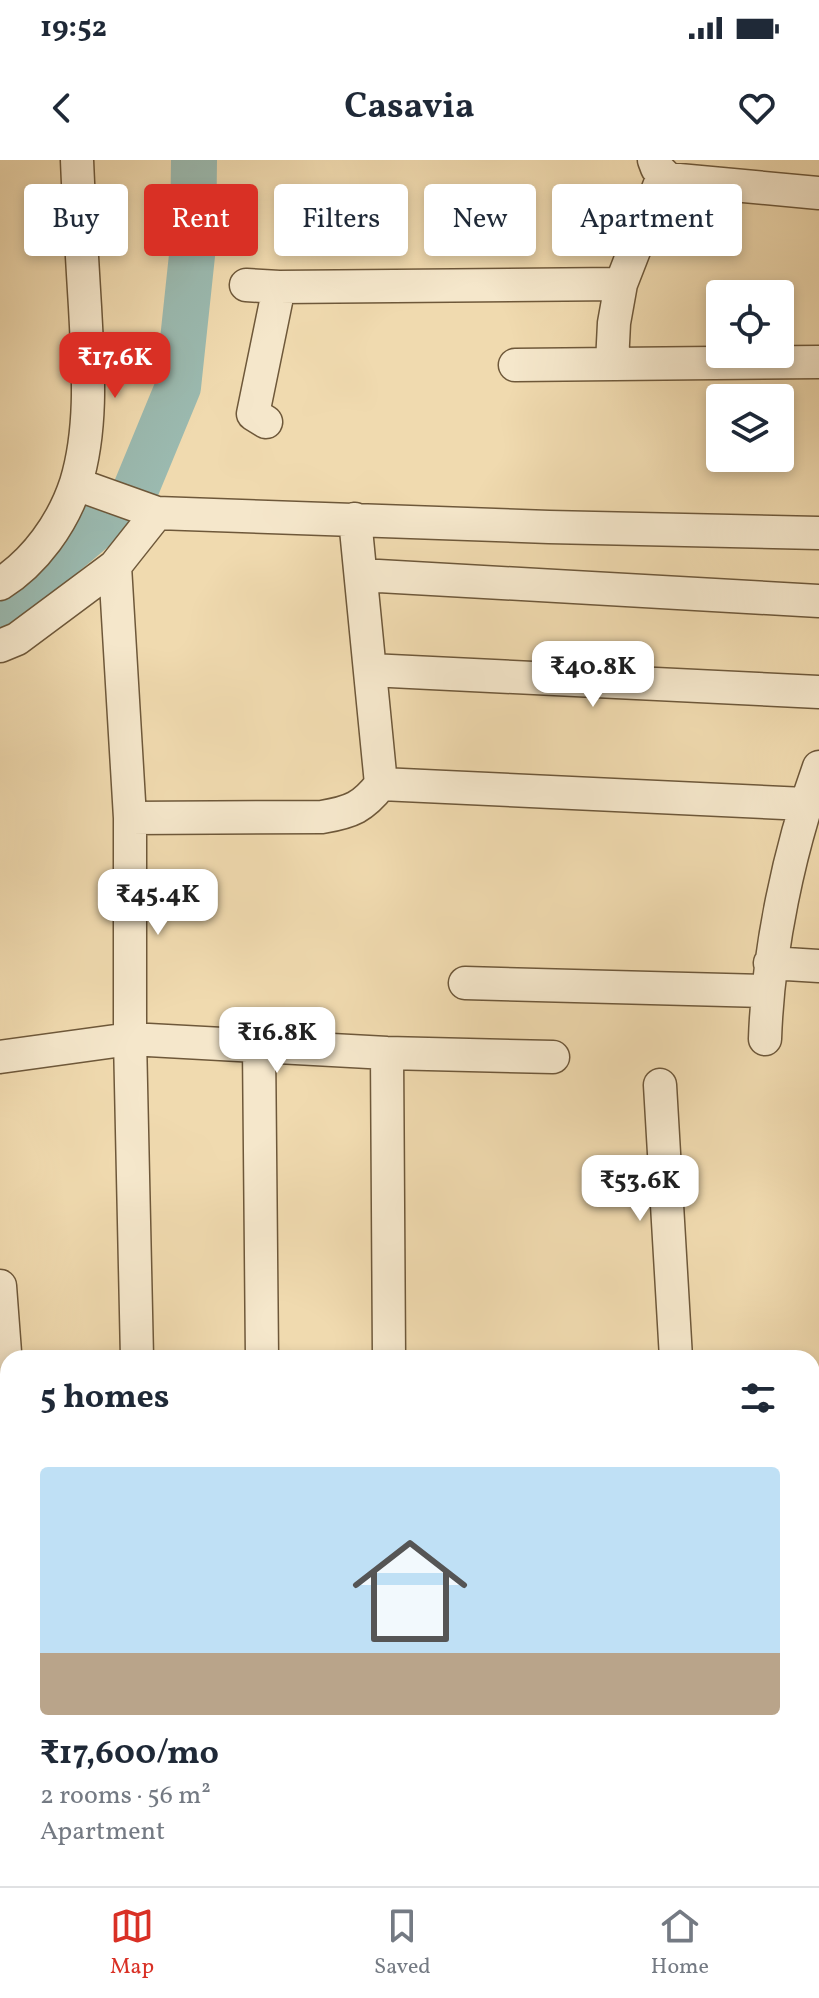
<!DOCTYPE html>
<meta charset="utf-8">
<style>
:root{--surface:#fff;--page:#f6f6f7;--text:#1f2937;--muted:#747a83;--line:#e0e1e3;--accent:#d93025}
body{margin:0;font-family:Vollkorn,serif;background:var(--page);color:var(--text);height:100vh;display:flex;flex-direction:column;font-size:30px;white-space:nowrap}
*{box-sizing:border-box;margin:0}
p{font-size:26px;color:var(--muted)}
.icon{flex:none;width:44px;height:44px;fill:none;stroke:currentColor;stroke-width:2;stroke-linecap:round;stroke-linejoin:round}
.map{position:relative;flex:1;overflow:hidden}
.side{position:absolute;left:0px;top:1190px;width:820px;height:536px;display:flex;flex-direction:column;background:var(--surface);border-radius:24px 24px 0 0;box-shadow:0 4px 12px #0003}
.side>*{flex:none}
.guide{position:absolute;left:24px;top:24px;width:772px;height:72px;display:flex;gap:16px}
.tools{position:absolute;left:706px;top:120px;display:grid;gap:16px}
.tools a{display:grid;place-items:center;width:88px;height:88px;border-radius:8px;background:var(--surface);box-shadow:0 4px 12px #0003;font-size:40px}
.price{position:absolute;translate:-50% -68px;padding:0 18px;border-radius:16px;background:#fff;color:#222;font-size:26px;line-height:52px;filter:drop-shadow(0 2px 4px #0008)}
.price::after{content:'';position:absolute;left:50%;top:48px;width:24px;height:18px;margin-left:-12px;background:inherit;clip-path:polygon(0 0,100% 0,50% 100%)}
.price.on{background:var(--accent);color:#fff}
ul{padding:0;list-style:none}
li{display:grid;align-content:center;gap:16px;height:424px;padding:0 40px}
li span{display:grid;place-items:center;height:248px;border-radius:8px;color:#555}
li>.icon{margin-inline-start:auto}
span .icon{width:144px;height:144px;fill:#fffc;stroke-width:1}
li b{font-size:34px}
h2{display:flex;justify-content:space-between;align-items:center;height:96px;padding:0 40px;font-size:34px}
.tag{padding:0 28px;border-radius:8px;background:var(--surface);box-shadow:0 4px 12px #0003;font-size:28px;line-height:72px}
.tag.on{background:var(--accent);color:#fff}
.status{display:flex;justify-content:space-between;align-items:center;height:56px;padding:0 40px;background:var(--surface);direction:ltr}
.status svg{height:22px;fill:currentColor}
header{display:flex;justify-content:space-between;align-items:center;height:104px;padding:0 40px;background:var(--surface);font-size:36px;font-weight:700}
.tabs{display:flex;justify-content:space-around;align-items:center;height:112px;border-top:2px solid var(--line);background:var(--surface);font-size:22px;color:var(--muted)}
.tabs a{display:grid;justify-items:center;gap:4px}
.tabs .on{color:var(--accent)}
.map>svg:first-child{display:block}
.lines{fill:none;stroke-linecap:round;stroke-linejoin:round}
.river{stroke:#9bbab0;stroke-width:46}
.minor-casing{stroke:#6e583a;stroke-width:35}
.minor{stroke:#f5e7cb;stroke-width:32}
</style>
<div class="status"><b>19:52</b><svg viewBox="0 0 49 12"><path d="M0 12V9h3v3zM5 12V6h3v6zM10 12V3h3v9zM15 12V0h3v12zM26 1h20v11H26zM47 4h2v5h-2z"/></svg></div>
<header><svg class="icon" aria-label="back" viewBox="0 0 24 24"><path d="M15 5l-7 7 7 7"/></svg>Casavia<svg class="icon" aria-label="heart" viewBox="0 0 24 24"><path d="M12 20l-8-8c-3-5 5-10 8-4 3-6 11-1 8 4z"/></svg></header>
<div class="map">
<svg width="819" height="1726" viewBox="0 0 819 1726">
<rect width="100%" height="100%" fill="#f0daaf"/>
<filter id="stains"><feTurbulence type="fractalNoise" baseFrequency=".0025" numOctaves="4"/><feColorMatrix values="0 0 0 0 .2 0 0 0 0 .09 0 0 0 0 .02 0 0 0 .5 -.17"/></filter>
<radialGradient id="worn" r=".72"><stop offset=".6" stop-color="#630" stop-opacity="0"/><stop offset="1" stop-color="#630" stop-opacity=".3"/></radialGradient>
<g class="lines">
<path class="river" d="M0,448L133,336L178,227L193,86L194,0"/>
<defs>
<path id="minor" d="M654,0L657,8L668,19L819,33
M246,125L279,127
M612,203L614,163L621,124L663,16
M515,205L819,202
M266,262L253,254L279,127L621,124
M76,324L157,353L549,367L819,373
M355,359L381,624L805,644
M361,415L819,441
M0,424C35,402 63,363 76,323C93,267 88,205 85,147C82,98 79,49 77,0
M0,486L17,479L115,406
M370,510L819,532
M130,658L322,657C352,652 363,647 381,624
M770,803L819,806
M465,823L767,831
M765,879C768,791 789,689 819,607
M259,886L262,1198
M387,893L389,1198
M0,897L130,879L387,893L553,897
M660,925L676,1198
M0,1126L8,1232
M137,1198L130,879V658L115,406L157,353
M812,1410H819
M484,1718L510,1726
M17,1726L20,1718
M271,1726L273,1718"/>
</defs>
<use href="#minor" class="minor-casing"/>
<use href="#minor" class="minor"/>
</g>
<rect width="100%" height="100%" filter="url(#stains)"/>
<rect width="100%" height="100%" fill="url(#worn)"/>
</svg>
<div class="tools">
<a><svg class="icon" aria-label="locate" viewBox="0 0 24 24"><circle cx="12" cy="12" r="6"/><path d="M12 2v4M12 18v4M2 12h4M18 12h4"/></svg></a>
<a><svg class="icon" aria-label="layers" viewBox="0 0 24 24"><path d="M12 4l9 5-9 5-9-5zM3 14l9 5 9-5"/></svg></a>
</div>
<b class="price on" style="left:115px;top:240px">₹17.6K</b>
<b class="price" style="left:593px;top:549px">₹40.8K</b>
<b class="price" style="left:158px;top:777px">₹45.4K</b>
<b class="price" style="left:277px;top:915px">₹16.8K</b>
<b class="price" style="left:640px;top:1063px">₹53.6K</b>
<div class="guide">
<a class="tag">Buy</a>
<a class="tag on">Rent</a>
<a class="tag">Filters</a>
<a class="tag">New</a>
<a class="tag">Apartment</a>
</div>
<section class="side">
<h2>5 homes<svg class="icon" aria-label="filters" viewBox="0 0 24 24"><path d="M4 7h16M4 17h16"/><circle cx="9" cy="7" r="2"/><circle cx="15" cy="17" r="2"/></svg></h2>
<ul>
<li><span style="background:linear-gradient(#bfe0f5 75%,#b9a48a 0)"><svg class="icon" aria-label="home" viewBox="0 0 24 24"><path d="M3 11l9-7 9 7M6 9v11h12V9"/></svg></span><div><b>₹17,600/mo</b><p>2 rooms · 56 m²</p><p>Apartment</p></div></li>
</ul>
</section>
</div>
<nav class="tabs">
<a class="on"><svg class="icon" aria-label="map" viewBox="0 0 24 24"><path d="M3 6l6-2 6 2 6-2v14l-6 2-6-2-6 2zM9 4v14M15 6v14"/></svg>Map</a>
<a><svg class="icon" aria-label="saved" viewBox="0 0 24 24"><path d="M7 4h10v16l-5-4-5 4z"/></svg>Saved</a>
<a><svg class="icon" aria-label="home" viewBox="0 0 24 24"><path d="M3 11l9-7 9 7M6 9v11h12V9"/></svg>Home</a>
</nav>
